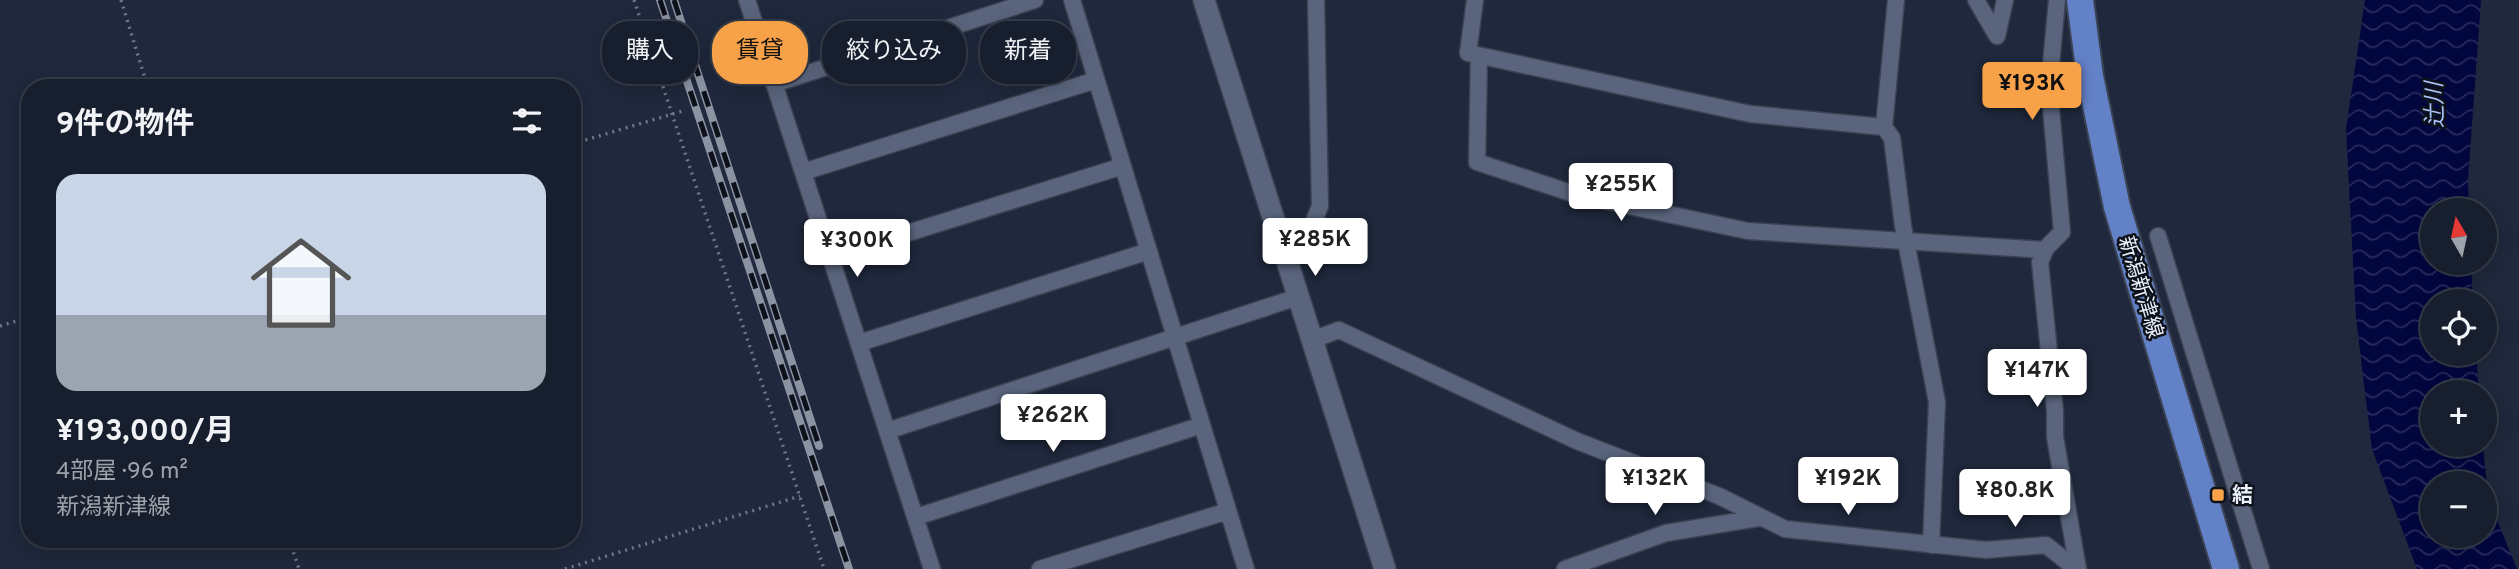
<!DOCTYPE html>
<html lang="ja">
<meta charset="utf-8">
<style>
:root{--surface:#171e2d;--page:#242b39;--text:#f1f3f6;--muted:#9ea2aa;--line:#363c49;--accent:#f7a148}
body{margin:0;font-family:Overpass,"Noto Sans JP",sans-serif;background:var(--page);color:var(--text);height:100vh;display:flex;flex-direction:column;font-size:26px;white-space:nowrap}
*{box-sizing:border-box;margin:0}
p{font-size:23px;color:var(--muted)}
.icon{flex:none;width:38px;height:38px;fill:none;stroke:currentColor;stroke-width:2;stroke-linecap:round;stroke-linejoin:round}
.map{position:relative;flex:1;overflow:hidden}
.panel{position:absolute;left:21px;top:79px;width:560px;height:469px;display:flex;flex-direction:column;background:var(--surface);border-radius:28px;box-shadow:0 4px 18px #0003,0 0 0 2px var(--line)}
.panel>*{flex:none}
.guide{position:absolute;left:602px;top:21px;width:665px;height:63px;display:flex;gap:14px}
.needle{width:46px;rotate:351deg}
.tools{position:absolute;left:2420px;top:198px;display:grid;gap:14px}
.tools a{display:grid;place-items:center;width:77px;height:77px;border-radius:50%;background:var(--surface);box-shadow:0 4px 18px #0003,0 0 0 2px var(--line);font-size:35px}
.price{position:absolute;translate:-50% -60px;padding:0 16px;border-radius:7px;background:#fff;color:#222;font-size:23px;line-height:46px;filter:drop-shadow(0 2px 4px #0008)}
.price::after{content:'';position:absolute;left:50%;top:42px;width:21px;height:16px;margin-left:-10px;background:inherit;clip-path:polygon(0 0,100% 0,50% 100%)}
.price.on{background:var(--accent);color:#111}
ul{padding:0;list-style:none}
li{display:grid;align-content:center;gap:14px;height:371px;padding:0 35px}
li span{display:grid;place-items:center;height:217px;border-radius:21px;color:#555}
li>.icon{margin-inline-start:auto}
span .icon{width:126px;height:126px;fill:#fffc;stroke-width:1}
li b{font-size:30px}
h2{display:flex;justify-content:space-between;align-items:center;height:84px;padding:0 35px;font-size:30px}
.tag{padding:0 24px;border-radius:28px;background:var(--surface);box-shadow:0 4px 18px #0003,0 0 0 2px var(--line);font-size:24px;line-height:63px}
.tag.on{background:var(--accent);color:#111}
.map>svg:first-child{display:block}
.water{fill:url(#water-waves);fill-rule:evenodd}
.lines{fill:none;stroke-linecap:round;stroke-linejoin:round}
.minor-casing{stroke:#3b4253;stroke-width:19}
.tertiary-casing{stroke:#3b4253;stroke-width:24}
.primary-casing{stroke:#3b4253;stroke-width:30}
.path{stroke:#6e7687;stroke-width:3.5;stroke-dasharray:2 5;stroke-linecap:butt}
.minor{stroke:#5a657d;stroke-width:16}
.tertiary{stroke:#5a657d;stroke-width:21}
.primary{stroke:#6381c7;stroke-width:26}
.rail-casing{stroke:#8b92a2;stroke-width:8}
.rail{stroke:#0d111a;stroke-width:5;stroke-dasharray:16;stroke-linecap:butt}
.poi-dot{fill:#f7a148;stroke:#0d111a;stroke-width:2.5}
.labels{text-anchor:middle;stroke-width:5;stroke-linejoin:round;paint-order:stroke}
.street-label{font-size:21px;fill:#ecf1fd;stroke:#0d111a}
.poi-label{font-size:21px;font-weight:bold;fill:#ecf1fd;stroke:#0d111a;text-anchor:start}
.water-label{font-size:23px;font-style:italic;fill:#a8c1f7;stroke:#0d111a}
</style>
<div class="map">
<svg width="2519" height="569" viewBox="0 0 2519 569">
<defs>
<pattern id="water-waves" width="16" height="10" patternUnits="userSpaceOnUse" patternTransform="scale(1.75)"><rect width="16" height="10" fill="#01063f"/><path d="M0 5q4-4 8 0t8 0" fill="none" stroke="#262b5c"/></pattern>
</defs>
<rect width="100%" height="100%" fill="#1f283c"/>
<path class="water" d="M2365,0H2481L2468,180L2469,210H2432V262L2471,263L2473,301H2432V354H2476L2479,392H2432V444L2483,445L2488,498L2517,569H2417L2372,449L2356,318L2346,129ZM2432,483H2485V536H2432Z"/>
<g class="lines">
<defs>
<path id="minor" d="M747,0L932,569
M1072,0L1246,569
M1475,0L1468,53L1750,114L1884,127
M1896,0L1884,127L1892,138L1903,226L1937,402L1931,545
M1976,0L1997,36L2005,0
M2057,0L2049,86L2062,232L2046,248L2040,262L2055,412V437L2078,569
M1479,56L1477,162L1577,195L1748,231L2045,250
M774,84L1035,0
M803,172L1096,80
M2158,236L2261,569
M1282,243L1310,231L1320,206L1316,0
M831,257L1123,166
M1312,340L1339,330L1577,441L1719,496L1785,529L1986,550L2046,545L2076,569
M859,343L1149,251
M887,431L1298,297
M916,517L1202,425
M1040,569L1228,511
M1565,569L1666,533L1758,518"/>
<path id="tertiary" d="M1204,0L1385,569"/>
<path id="primary" d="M2080,0L2090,76L2117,207L2226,569"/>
</defs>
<use href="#minor" class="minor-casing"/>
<use href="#tertiary" class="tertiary-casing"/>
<use href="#primary" class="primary-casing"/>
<path class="path" d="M121,0L148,88
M634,0L824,569
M572,144L686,110
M0,326L30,317
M289,539L299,569
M565,569L800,496"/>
<use href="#minor" class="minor"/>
<use href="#tertiary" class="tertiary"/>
<use href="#primary" class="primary"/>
<defs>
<path id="rail" d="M660,0L849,569
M674,0L819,446"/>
</defs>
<use href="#rail" class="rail-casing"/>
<use href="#rail" class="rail"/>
</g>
<rect class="poi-dot" x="2211" y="488" width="14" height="14" rx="3.5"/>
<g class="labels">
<g class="street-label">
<text transform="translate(2141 287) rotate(73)" y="7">新潟新津線</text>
</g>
<g class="poi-label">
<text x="2232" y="502">結</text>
</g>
<g class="water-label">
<text transform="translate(2434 105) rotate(-91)" y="8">辻川</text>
</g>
</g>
</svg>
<div class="tools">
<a><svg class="needle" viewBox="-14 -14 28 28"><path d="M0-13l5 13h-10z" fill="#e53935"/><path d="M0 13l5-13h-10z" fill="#9ea2aa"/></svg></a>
<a><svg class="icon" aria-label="locate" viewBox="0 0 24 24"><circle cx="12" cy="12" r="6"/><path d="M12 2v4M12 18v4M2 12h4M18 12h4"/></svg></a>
<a>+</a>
<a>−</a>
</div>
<b class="price on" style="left:2032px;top:122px">¥193K</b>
<b class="price" style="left:1621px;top:223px">¥255K</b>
<b class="price" style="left:1315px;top:278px">¥285K</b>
<b class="price" style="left:857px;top:279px">¥300K</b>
<b class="price" style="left:2037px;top:409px">¥147K</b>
<b class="price" style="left:1053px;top:454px">¥262K</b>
<b class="price" style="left:1655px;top:517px">¥132K</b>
<b class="price" style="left:1848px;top:517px">¥192K</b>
<b class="price" style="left:2015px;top:529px">¥80.8K</b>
<div class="guide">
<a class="tag">購入</a>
<a class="tag on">賃貸</a>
<a class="tag">絞り込み</a>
<a class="tag">新着</a>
</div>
<section class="panel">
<h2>9件の物件<svg class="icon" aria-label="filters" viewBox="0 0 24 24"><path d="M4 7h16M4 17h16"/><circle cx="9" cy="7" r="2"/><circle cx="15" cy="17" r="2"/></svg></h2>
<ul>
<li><span style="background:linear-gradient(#c9d6e8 65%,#9aa5b1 0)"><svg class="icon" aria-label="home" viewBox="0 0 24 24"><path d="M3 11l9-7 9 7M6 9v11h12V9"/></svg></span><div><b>¥193,000/月</b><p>4部屋 · 96 m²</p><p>新潟新津線</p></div></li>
</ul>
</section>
</div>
